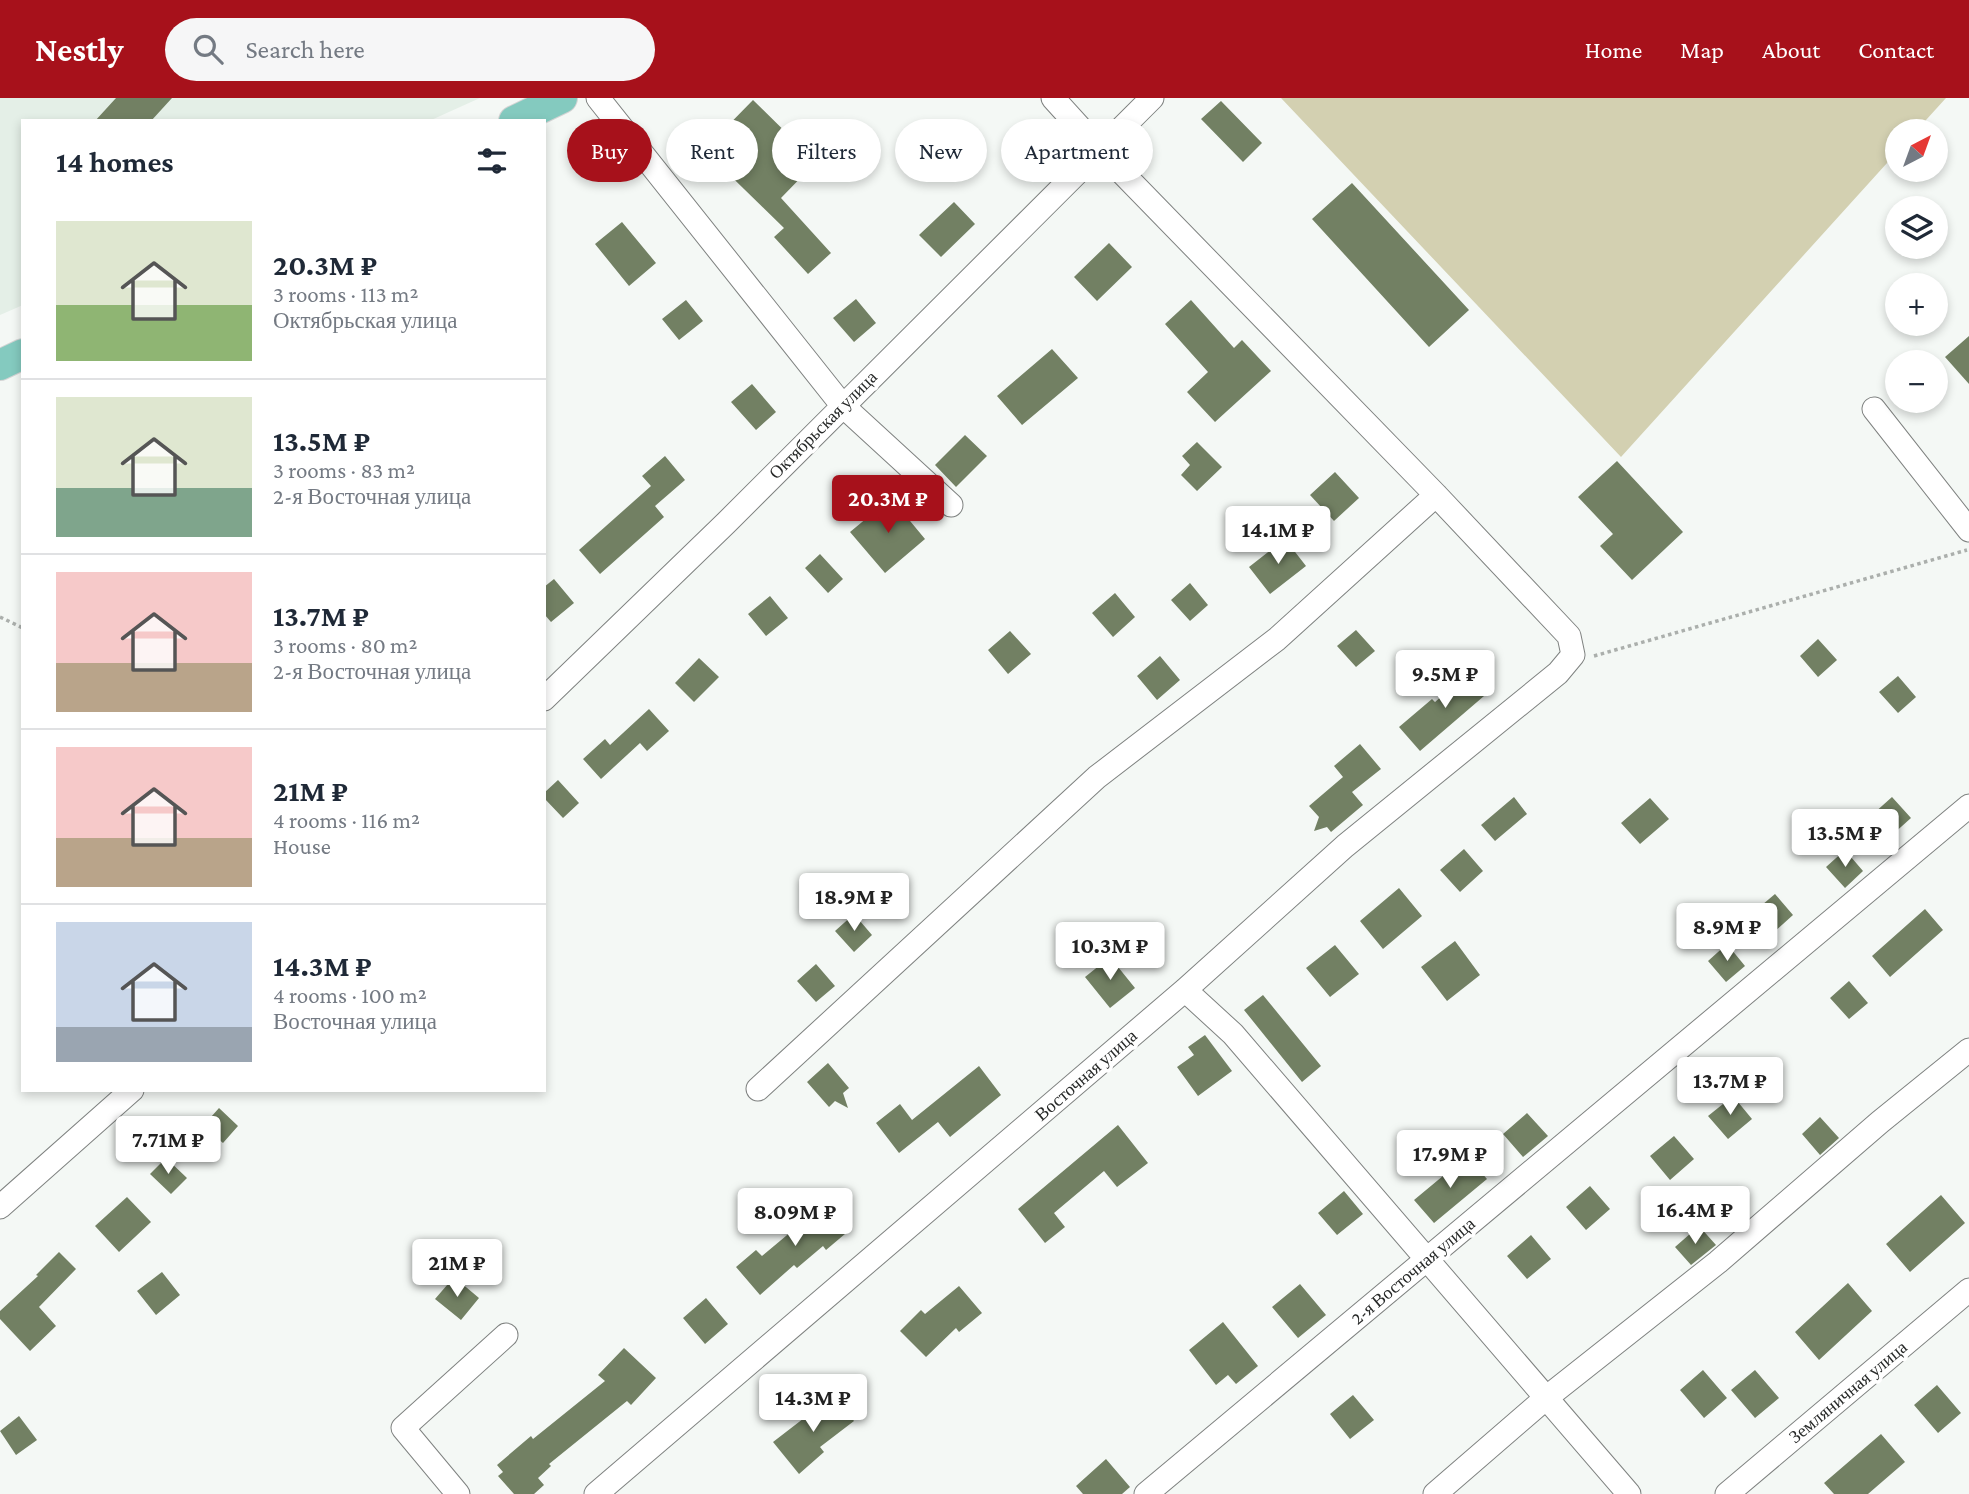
<!DOCTYPE html>
<meta charset="utf-8">
<style>
:root{--surface:#fff;--page:#f6f6f7;--text:#1f2937;--muted:#747a83;--line:#e0e1e3;--accent:#a7111b}
body{margin:0;font-family:"Crimson Pro",serif;background:var(--page);color:var(--text);height:100vh;display:flex;flex-direction:column;font-size:26px;white-space:nowrap}
*{box-sizing:border-box;margin:0}
p{font-size:23px;color:var(--muted)}
.icon{flex:none;width:38px;height:38px;fill:none;stroke:currentColor;stroke-width:2;stroke-linecap:round;stroke-linejoin:round}
.map{position:relative;flex:1;overflow:hidden}
.side{position:absolute;left:21px;top:21px;width:525px;height:973px;display:flex;flex-direction:column;background:var(--surface);border-radius:0px;box-shadow:0 4px 10px #0003}
.side>*{flex:none}
.top-card{position:absolute;left:567px;top:21px;width:665px;height:63px;display:flex;gap:14px}
.needle{width:46px;rotate:41deg}
.controls{position:absolute;left:1885px;top:21px;display:grid;gap:14px}
.controls a{display:grid;place-items:center;width:63px;height:63px;border-radius:50%;background:var(--surface);box-shadow:0 4px 10px #0003;font-size:35px}
.price{position:absolute;translate:-50% -60px;padding:0 16px;border-radius:7px;background:#fff;color:#222;font-size:23px;line-height:46px;filter:drop-shadow(0 2px 4px #0008)}
.price::after{content:'';position:absolute;left:50%;top:42px;width:21px;height:16px;margin-left:-10px;background:inherit;clip-path:polygon(0 0,100% 0,50% 100%)}
.price.current{background:var(--accent);color:#fff}
ul{padding:0;list-style:none}
li{display:flex;align-items:center;gap:21px;height:175px;padding:0 35px}
li+li{border-top:2px solid var(--line)}
li span{display:grid;place-items:center;flex:none;width:196px;height:140px;border-radius:0px;color:#555}
li>.icon{margin-inline-start:auto}
span .icon{width:84px;height:84px;fill:#fffc;stroke-width:1}
li b{font-size:30px}
h2{display:flex;justify-content:space-between;align-items:center;height:84px;padding:0 35px;font-size:30px}
.chip{padding:0 24px;border-radius:32px;background:var(--surface);box-shadow:0 4px 10px #0003;font-size:24px;line-height:63px}
.chip.current{background:var(--accent);color:#fff}
header{display:flex;align-items:center;gap:42px;box-sizing:border-box;height:98px;padding:0 35px;background:var(--accent);color:#fff}
header strong{font-size:33px}
nav{display:flex;gap:38px;margin-inline-start:auto;font-size:24px}
.search{width:490px;height:63px;background:var(--page);display:flex;align-items:center;gap:18px;box-sizing:border-box;padding:0 24px;border-radius:38px;color:var(--muted);font-size:26px}
.map>svg:first-child{display:block}
.built{fill:#e4efe7}
.green{fill:#d3d0b1}
.building{fill:#728063}
.lines{fill:none;stroke-linecap:round;stroke-linejoin:round}
.minor-casing{stroke:#7f8280;stroke-width:25}
.major-casing{stroke:#d4d4d4;stroke-width:32}
.path{stroke:#abafac;stroke-width:3.5;stroke-dasharray:3.5 3.5;stroke-linecap:butt}
.minor{stroke:#fff;stroke-width:23}
.major{stroke:#84cabf;stroke-width:30}
.labels{text-anchor:middle;stroke-width:7;stroke-linejoin:round;paint-order:stroke}
.street-label{font-size:18px;fill:#272928;stroke:#fff}
</style>
<header>
<strong>Nestly</strong>
<div class="search"><svg class="icon" aria-label="search" viewBox="0 0 24 24"><circle cx="10" cy="10" r="6"/><path d="M15 15l6 6"/></svg>Search here</div>
<nav><a>Home</a><a>Map</a><a>About</a><a>Contact</a></nav>
</header>
<div class="map">
<svg width="1969" height="1396" viewBox="0 0 1969 1396">
<rect width="100%" height="100%" fill="#f4f8f5"/>
<path class="built" d="M0,0H480L429,23H23V207L0,217Z"/>
<path class="green" d="M1281,0H1946L1916,33H1897V54L1621,359Z"/>
<path class="building" d="M116,0H172L151,23H95Z
M753,2L816,64L781,100L831,155L808,176L774,139L784,130L704,52Z
M1221,3L1262,45L1243,64L1201,21Z
M1352,85L1469,212L1429,249L1312,121Z
M954,104L975,126L941,159L919,137Z
M622,124L656,165L629,188L595,146Z
M1109,145L1132,169L1097,203L1074,179Z
M856,201L876,225L854,244L833,220Z
M686,202L703,223L679,242L662,221Z
M1191,202L1234,250L1242,242L1271,273L1215,324L1187,294L1208,274L1165,226Z
M1969,238V286L1945,259Z
M1052,251L1078,280L1022,327L997,298Z
M752,286L776,314L756,332L731,304Z
M965,337L987,358L956,389L935,367Z
M1197,344L1222,369L1197,393L1181,377L1190,367L1182,358Z
M665,358L685,382L655,408L664,419L600,476L579,452L651,388L642,378Z
M1617,363L1683,434L1632,482L1600,448L1613,436L1578,399Z
M1335,374L1359,400L1334,423L1310,397Z
M891,400L925,441L885,475L850,434Z
M1285,441L1306,468L1270,496L1249,469Z
M820,456L843,481L828,495L805,470Z
M554,481L574,505L551,524L544,516V489Z
M1190,485L1208,507L1190,523L1171,502Z
M1115,495L1135,519L1113,539L1092,515Z
M770,498L788,520L766,538L748,516Z
M1356,532L1375,553L1356,569L1337,548Z
M1010,533L1031,556L1008,576L988,552Z
M1818,541L1837,562L1818,579L1800,558Z
M1160,558L1180,582L1157,602L1137,578Z
M699,560L719,579L694,604L675,585Z
M1473,571L1491,592L1420,653L1399,629L1432,601L1435,604Z
M1898,578L1916,599L1898,615L1879,594Z
M649,611L669,633L647,653L640,645L601,681L583,661L605,641L610,647Z
M1360,646L1381,671L1352,694L1363,707L1331,734L1327,729L1314,733L1319,719L1309,708L1343,679L1334,668Z
M558,682L579,705L563,720L544,700V695Z
M1514,699L1527,716L1495,743L1481,727Z
M1892,699L1911,720L1892,737L1873,716Z
M1650,700L1669,721L1640,746L1621,725Z
M1464,751L1483,773L1460,794L1440,772Z
M1845,752L1863,773L1845,790L1826,769Z
M1399,790L1422,818L1383,851L1360,823Z
M1775,796L1793,817L1774,834L1756,812Z
M1925,811L1943,832L1890,879L1872,858Z
M854,816L872,837L854,854L835,833Z
M1455,843L1480,877L1447,903L1421,869Z
M1727,846L1745,868L1726,884L1708,863Z
M1335,847L1359,876L1330,899L1306,870Z
M1110,859L1135,890L1110,910L1085,879Z
M816,866L835,888L816,904L797,883Z
M1849,883L1868,905L1849,921L1830,900Z
M1263,897L1321,968L1302,984L1244,912Z
M1205,937L1232,973L1198,998L1177,969L1194,957L1188,949Z
M828,965L849,990L843,995L848,1010L835,1003L829,1009L807,984Z
M979,968L1001,997L950,1039L938,1024L899,1055L876,1025L900,1006L912,1022Z
M1733,998L1752,1021L1728,1041L1708,1018Z
M219,1010L238,1028L223,1045L203,1028Z
M1527,1015L1548,1038L1523,1059L1503,1036Z
M1820,1019L1839,1040L1820,1057L1802,1036Z
M1118,1027L1148,1065L1117,1089L1104,1073L1054,1115L1065,1129L1045,1145L1018,1111Z
M1674,1038L1694,1061L1670,1082L1650,1058Z
M1467,1058L1487,1081L1434,1125L1414,1102Z
M166,1060L187,1080L171,1096L150,1076Z
M1590,1088L1610,1111L1586,1132L1566,1109Z
M1344,1093L1363,1116L1337,1137L1318,1115Z
M1941,1097L1965,1125L1910,1174L1886,1146Z
M127,1099L151,1124L119,1154L95,1128Z
M829,1102L852,1130L826,1152L823,1148L797,1170L794,1167L760,1197L736,1169L756,1152L762,1158Z
M1699,1128L1716,1147L1691,1167L1675,1149Z
M1531,1137L1551,1161L1527,1181L1507,1158Z
M59,1154L76,1171L39,1209L56,1228L30,1253L0,1221V1213L38,1178L36,1177Z
M162,1174L180,1197L156,1217L137,1193Z
M454,1179L479,1200L461,1222L435,1201Z
M1848,1185L1872,1213L1819,1262L1795,1234Z
M1300,1186L1326,1217L1298,1240L1272,1209Z
M959,1188L982,1215L959,1234L956,1230L926,1259L900,1233L921,1212L925,1216Z
M706,1200L728,1226L705,1246L683,1220Z
M1223,1224L1258,1268L1236,1286L1228,1277L1216,1287L1189,1252Z
M624,1250L656,1280L631,1307L627,1303L549,1366L551,1368L538,1380L544,1387L534,1396H514L498,1378L503,1374L497,1367L531,1338L533,1341L605,1283L598,1277Z
M1703,1272L1727,1300L1704,1320L1680,1292Z
M1755,1272L1779,1300L1755,1320L1731,1292Z
M1937,1287L1961,1315L1938,1335L1914,1307Z
M834,1297L854,1323L820,1349L824,1354L799,1376L773,1344Z
M1353,1297L1374,1322L1350,1341L1330,1316Z
M19,1318L37,1342L16,1357L0,1333Z
M1881,1336L1905,1364L1868,1396H1834L1824,1385Z
M1106,1361L1130,1389L1122,1396H1083L1076,1388Z"/>
<g class="lines">
<defs>
<path id="minor" d="M598,0L842,307L951,407
M1874,311L1969,432
M544,601L726,425L1152,0
M1185,892L1233,936L1629,1396
M758,991L1097,679L1277,541L1436,397
M0,1109L132,992
M458,1396L403,1330L506,1237
M596,1396L1185,892L1345,748L1558,575L1573,557L1569,538L1436,397L1101,53L1053,0
M1146,1396L1969,708
M1435,1396L1546,1300L1718,1164L1880,1024L1969,952
M1727,1396L1969,1192"/>
<path id="major" d="M514,23L562,0
M0,267L23,256"/>
</defs>
<use href="#minor" class="minor-casing"/>
<use href="#major" class="major-casing"/>
<path class="path" d="M0,519L23,530
M1594,558L1967,452"/>
<use href="#minor" class="minor"/>
<use href="#major" class="major"/>
</g>
<g class="labels">
<g class="street-label">
<text transform="translate(823 327) rotate(-45)" y="6">Октябрьская улица</text>
<text transform="translate(1086 977) rotate(-41)" y="6">Восточная улица</text>
<text transform="translate(1413 1173) rotate(-40)" y="6">2-я Восточная улица</text>
<text transform="translate(1848 1294) rotate(-40)" y="6">Земляничная улица</text>
</g>
</g>
</svg>
<div class="controls">
<a><svg class="needle" viewBox="-14 -14 28 28"><path d="M0-13l5 13h-10z" fill="#e53935"/><path d="M0 13l5-13h-10z" fill="#747a83"/></svg></a>
<a><svg class="icon" aria-label="layers" viewBox="0 0 24 24"><path d="M12 4l9 5-9 5-9-5zM3 14l9 5 9-5"/></svg></a>
<a>+</a>
<a>−</a>
</div>
<b class="price current" style="left:888px;top:437px">20.3M ₽</b>
<b class="price" style="left:1278px;top:468px">14.1M ₽</b>
<b class="price" style="left:1445px;top:612px">9.5M ₽</b>
<b class="price" style="left:1845px;top:771px">13.5M ₽</b>
<b class="price" style="left:854px;top:835px">18.9M ₽</b>
<b class="price" style="left:1727px;top:865px">8.9M ₽</b>
<b class="price" style="left:1110px;top:884px">10.3M ₽</b>
<b class="price" style="left:1730px;top:1019px">13.7M ₽</b>
<b class="price" style="left:168px;top:1078px">7.71M ₽</b>
<b class="price" style="left:1450px;top:1092px">17.9M ₽</b>
<b class="price" style="left:1695px;top:1148px">16.4M ₽</b>
<b class="price" style="left:795px;top:1150px">8.09M ₽</b>
<b class="price" style="left:457px;top:1201px">21M ₽</b>
<b class="price" style="left:813px;top:1336px">14.3M ₽</b>
<div class="top-card">
<a class="chip current">Buy</a>
<a class="chip">Rent</a>
<a class="chip">Filters</a>
<a class="chip">New</a>
<a class="chip">Apartment</a>
</div>
<section class="side">
<h2>14 homes<svg class="icon" aria-label="filters" viewBox="0 0 24 24"><path d="M4 7h16M4 17h16"/><circle cx="9" cy="7" r="2"/><circle cx="15" cy="17" r="2"/></svg></h2>
<ul>
<li><span style="background:linear-gradient(#dfe7d0 60%,#8fb573 0)"><svg class="icon" aria-label="home" viewBox="0 0 24 24"><path d="M3 11l9-7 9 7M6 9v11h12V9"/></svg></span><div><b>20.3M ₽</b><p>3 rooms · 113 m²</p><p>Октябрьская улица</p></div></li>
<li><span style="background:linear-gradient(#dfe7d0 65%,#7fa58c 0)"><svg class="icon" aria-label="home" viewBox="0 0 24 24"><path d="M3 11l9-7 9 7M6 9v11h12V9"/></svg></span><div><b>13.5M ₽</b><p>3 rooms · 83 m²</p><p>2-я Восточная улица</p></div></li>
<li><span style="background:linear-gradient(#f6c9c9 65%,#b9a48a 0)"><svg class="icon" aria-label="home" viewBox="0 0 24 24"><path d="M3 11l9-7 9 7M6 9v11h12V9"/></svg></span><div><b>13.7M ₽</b><p>3 rooms · 80 m²</p><p>2-я Восточная улица</p></div></li>
<li><span style="background:linear-gradient(#f6c9c9 65%,#b9a48a 0)"><svg class="icon" aria-label="home" viewBox="0 0 24 24"><path d="M3 11l9-7 9 7M6 9v11h12V9"/></svg></span><div><b>21M ₽</b><p>4 rooms · 116 m²</p><p>House</p></div></li>
<li><span style="background:linear-gradient(#c9d6e8 75%,#9aa5b1 0)"><svg class="icon" aria-label="home" viewBox="0 0 24 24"><path d="M3 11l9-7 9 7M6 9v11h12V9"/></svg></span><div><b>14.3M ₽</b><p>4 rooms · 100 m²</p><p>Восточная улица</p></div></li>
</ul>
</section>
</div>
